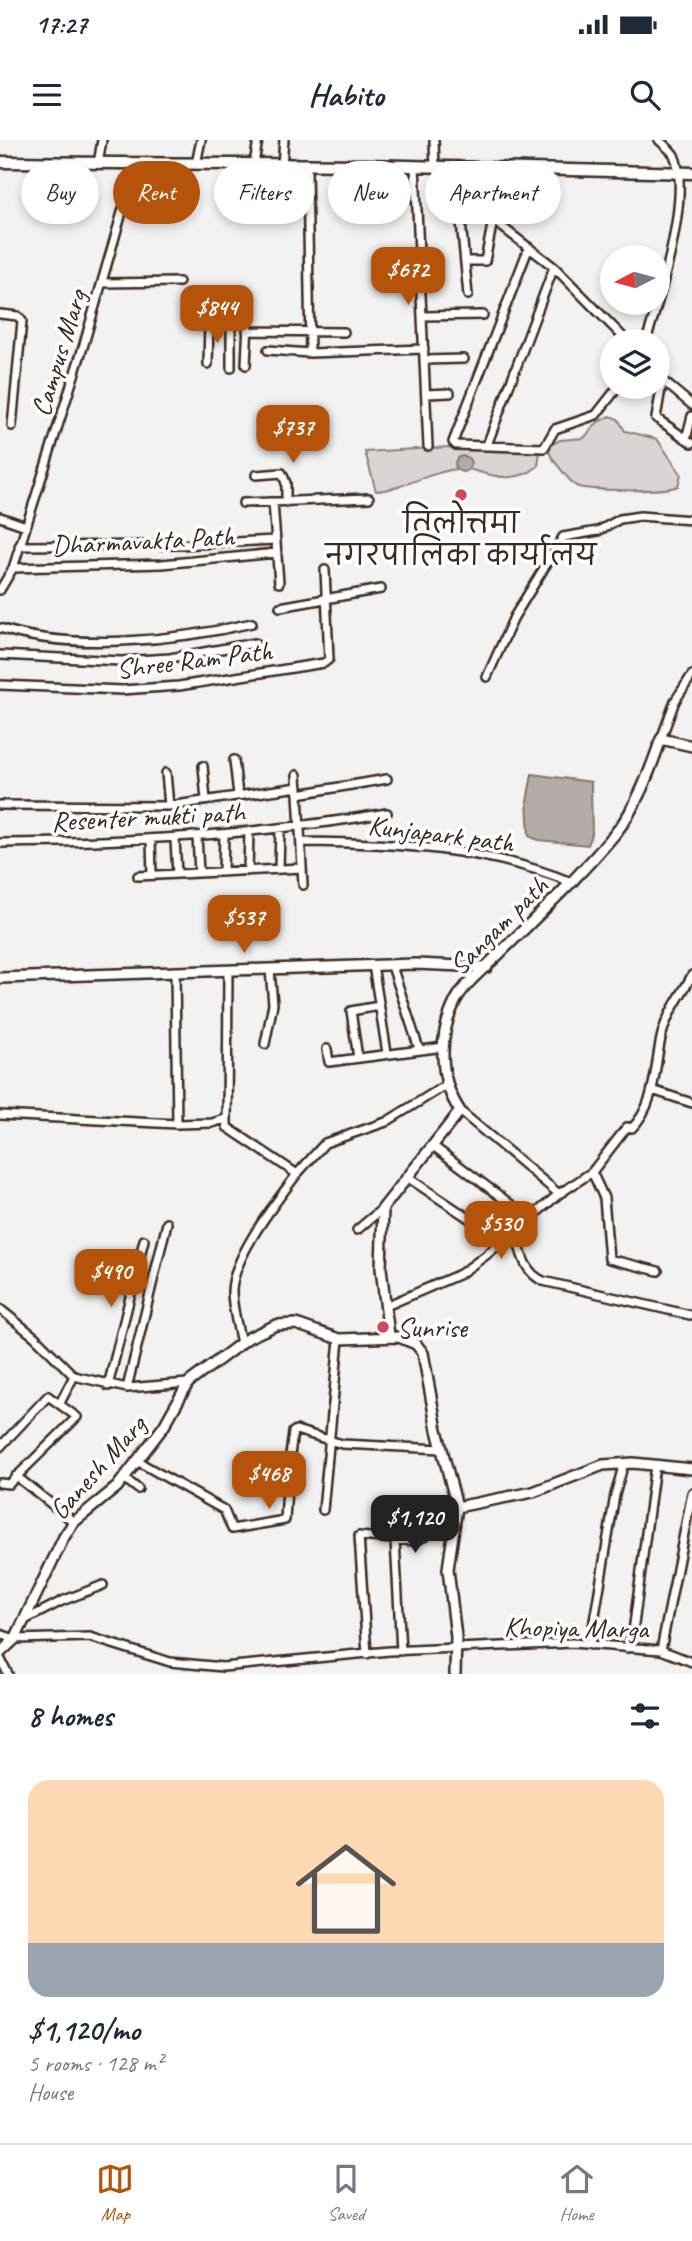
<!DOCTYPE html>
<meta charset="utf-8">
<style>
:root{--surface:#fff;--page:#f6f6f7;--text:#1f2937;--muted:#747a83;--line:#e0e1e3;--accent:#b45309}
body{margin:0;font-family:Caveat,"Playpen Sans Deva",sans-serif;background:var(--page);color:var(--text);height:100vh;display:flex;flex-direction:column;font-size:26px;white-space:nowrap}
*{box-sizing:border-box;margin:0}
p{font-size:23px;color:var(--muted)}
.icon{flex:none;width:38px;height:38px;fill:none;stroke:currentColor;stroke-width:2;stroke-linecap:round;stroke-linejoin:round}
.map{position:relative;height:1534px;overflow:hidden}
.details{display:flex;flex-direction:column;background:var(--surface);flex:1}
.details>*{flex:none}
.banner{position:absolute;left:21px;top:21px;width:651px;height:63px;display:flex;gap:14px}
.needle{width:46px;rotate:264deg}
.fabs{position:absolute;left:600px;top:105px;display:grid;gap:14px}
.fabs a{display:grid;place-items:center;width:70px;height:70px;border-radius:50%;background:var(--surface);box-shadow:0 4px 10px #0003;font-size:35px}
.price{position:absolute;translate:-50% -60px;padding:0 16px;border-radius:14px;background:var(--accent);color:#fff;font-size:23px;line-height:46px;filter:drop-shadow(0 2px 4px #0008)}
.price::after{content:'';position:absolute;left:50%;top:42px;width:21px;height:16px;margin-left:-10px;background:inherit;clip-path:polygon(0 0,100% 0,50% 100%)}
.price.selected{background:#222;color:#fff}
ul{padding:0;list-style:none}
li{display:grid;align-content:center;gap:14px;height:371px;padding:0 28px}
li span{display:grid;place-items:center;height:217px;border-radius:21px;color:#555}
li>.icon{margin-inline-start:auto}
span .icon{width:126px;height:126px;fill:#fffc;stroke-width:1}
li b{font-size:30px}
h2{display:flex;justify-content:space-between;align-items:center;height:84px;padding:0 28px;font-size:30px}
.pill{padding:0 24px;border-radius:32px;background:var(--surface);box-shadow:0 4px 10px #0003;font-size:24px;line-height:63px}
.pill.selected{background:var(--accent);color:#fff}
.status{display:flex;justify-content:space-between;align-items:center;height:49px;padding:0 35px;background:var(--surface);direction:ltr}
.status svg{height:19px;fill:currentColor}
header{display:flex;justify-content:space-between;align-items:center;height:91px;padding:0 28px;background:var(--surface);font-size:32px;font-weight:700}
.menu{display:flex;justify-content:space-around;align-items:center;height:98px;border-top:2px solid var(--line);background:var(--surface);font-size:19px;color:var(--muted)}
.menu a{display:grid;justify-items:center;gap:4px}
.menu .selected{color:var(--accent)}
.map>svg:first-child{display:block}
.green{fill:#d8d5d2;stroke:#8a8078;stroke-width:2}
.water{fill:#b2aba7;stroke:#827770;stroke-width:2}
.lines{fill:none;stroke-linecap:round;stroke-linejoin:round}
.minor-casing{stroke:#3b2a1e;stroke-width:12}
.tertiary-casing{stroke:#3b2a1e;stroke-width:14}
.secondary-casing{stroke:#3b2a1e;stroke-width:15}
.minor{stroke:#fff;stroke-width:7}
.tertiary{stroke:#fff;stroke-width:9}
.secondary{stroke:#fff;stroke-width:10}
.poi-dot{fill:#d1495b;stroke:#fff;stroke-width:2.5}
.labels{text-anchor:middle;stroke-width:7;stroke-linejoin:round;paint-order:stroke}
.street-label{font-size:28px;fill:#3b2a1e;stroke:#fff}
.poi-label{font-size:28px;fill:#3b2a1e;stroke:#fff}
</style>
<div class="status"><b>17:27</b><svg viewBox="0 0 49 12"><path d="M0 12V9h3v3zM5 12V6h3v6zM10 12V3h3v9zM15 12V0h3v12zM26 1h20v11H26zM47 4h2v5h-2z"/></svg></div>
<header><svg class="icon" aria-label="menu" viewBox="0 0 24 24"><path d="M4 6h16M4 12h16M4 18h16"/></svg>Habito<svg class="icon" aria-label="search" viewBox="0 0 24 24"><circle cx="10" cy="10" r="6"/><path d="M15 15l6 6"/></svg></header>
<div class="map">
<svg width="692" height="1534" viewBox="0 0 692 1534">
<rect width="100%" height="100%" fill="#f3f2f2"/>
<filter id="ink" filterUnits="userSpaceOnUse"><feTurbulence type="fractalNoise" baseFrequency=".0143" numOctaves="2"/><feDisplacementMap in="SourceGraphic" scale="14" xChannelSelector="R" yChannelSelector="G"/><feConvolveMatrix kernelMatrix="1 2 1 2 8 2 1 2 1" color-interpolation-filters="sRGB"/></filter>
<g filter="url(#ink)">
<path class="green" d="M610,276L618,279L625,291L657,299L681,334L678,346C667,352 587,351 576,346C570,342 552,319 549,312L552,304L560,300L584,298L598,282Z
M450,307L540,311L538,326C512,349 479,330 456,326L457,329C428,332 405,349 376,351L365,312Z"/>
<path class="water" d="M455 324a8 8 0 1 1 16 0a8 8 0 1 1-16 0Z
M532,634L591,642L592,694L588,705L538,700L529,696L527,661Z"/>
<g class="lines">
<defs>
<path id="minor" d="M434,0L435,28L493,80L554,127L627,201
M98,24L102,0
M196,24L201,0
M254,24L258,0
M282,25L284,0
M307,26L310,213L424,209
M415,26L428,306
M458,50L468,155
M529,107L453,302L456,305L544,308L555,289L596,275L618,247
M466,121H485L493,80
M102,143L179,142
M0,174L18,176L22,181L12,286
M422,176L483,175
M197,183L248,182L246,225
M247,191L344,192
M646,201C659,161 692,53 674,15C671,10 664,5 659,0
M268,210L310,213
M424,220L464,219
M208,224L209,183
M231,228V182
M658,233L662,243L656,278L692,303
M662,240L692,265
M426,254L450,253
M686,299L692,276
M487,305L554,127
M256,335L282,333L286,343V362
M273,362L279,443
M243,363L369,358
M0,377L26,386
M19,406L179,405L275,400
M13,428L162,424L276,413
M0,450L13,428L84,204L136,24
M280,467L381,449
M0,488C70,512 181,500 252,483
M0,515L121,521L170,518L255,503
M487,537L514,477L563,397L598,391L620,379L640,376L692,380
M0,545L122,550L179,546L324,523L329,519L325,430
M661,599L675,561L692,535
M234,620L238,655
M203,626L206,660
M166,633L169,666
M297,635L303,745
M298,654L387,639
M0,665L169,666L298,647
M197,696L199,733
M175,700L177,734
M151,701L152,735
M301,702C392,703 488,707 573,743
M0,703C131,702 257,695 387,673
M279,729L280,689
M248,731L249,692
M223,732L224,694
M138,736L302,728
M373,825L387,913
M392,826L419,909
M228,831L227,987L297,1034L325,1003L386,982L446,945
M175,832L177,984
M265,904L273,864L270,830
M327,909L329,922L444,907
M358,918L351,871L379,866
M652,950L692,963
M460,971L559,1054
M0,975L177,984L212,983L225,979
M433,1006L529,1078
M592,1032L604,1058L609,1119L658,1131
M407,1037L503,1101
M357,1090L383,1068
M515,1091C521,1111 523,1132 543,1141L690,1175
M386,1166L460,1134L485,1116L559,1054L592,1032L627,987L632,988C657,963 654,925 662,894C668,871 682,855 692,835
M0,1169L35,1197L74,1236L127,1248L188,1243
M241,1204C238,1187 232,1168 232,1151C233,1116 276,1062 297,1034
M108,1246L144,1100
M127,1248L167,1083
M60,1263L74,1236
M0,1307L48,1256L77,1277L9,1344L0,1343
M137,1321L224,1370L232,1389L285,1380L288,1331
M263,1330L288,1331L293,1292L296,1290L342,1304L442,1309
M16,1336L74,1382
M124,1338L138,1349
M323,1370L339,1199
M395,1400L401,1511
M25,1480L62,1461L103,1445
M0,1494L15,1499L90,1497L170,1522L223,1527L389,1511L572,1503L661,1510L692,1522
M590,1505L615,1355L624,1323
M627,1508L633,1492L655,1325
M661,1510L692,1353
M367,1514L359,1396L416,1401L455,1379
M0,1518L8,1534"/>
<path id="tertiary" d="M0,838L415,824L487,827
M389,1196L381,1128L383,1068L460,971C438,938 438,895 456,860C465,843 486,827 500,813C539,774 579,737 614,695C636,669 650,631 661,599L692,606
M0,1513L15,1499L64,1397L74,1382L117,1347L164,1286L188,1243L248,1198L276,1185L296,1184L339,1199L399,1197L416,1204L423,1213L437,1290L457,1367L533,1352L603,1325L633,1323L692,1329
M455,1534L456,1497L448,1429L457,1367"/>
<path id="secondary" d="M0,22L366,25L692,33"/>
</defs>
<use href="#minor" class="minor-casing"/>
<use href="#tertiary" class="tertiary-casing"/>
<use href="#secondary" class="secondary-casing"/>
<use href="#minor" class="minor"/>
<use href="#tertiary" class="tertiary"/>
<use href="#secondary" class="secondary"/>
</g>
</g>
<g class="poi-dot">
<circle cx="461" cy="355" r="7"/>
<circle cx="383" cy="1187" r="7"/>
</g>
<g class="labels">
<g class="street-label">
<text transform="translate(58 213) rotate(-73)" y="10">Campus Marg</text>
<text transform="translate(143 400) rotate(-3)" y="10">Dharmavakta Path</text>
<text transform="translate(194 519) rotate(-7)" y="10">Shree Ram Path</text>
<text transform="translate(148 676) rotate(-3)" y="10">Resenter mukti path</text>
<text transform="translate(441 693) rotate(7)" y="10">Kunjapark path</text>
<text transform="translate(498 785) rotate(-45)" y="10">Sangam path</text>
<text transform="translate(97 1327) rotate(-48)" y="10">Ganesh Marg</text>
<text transform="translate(576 1487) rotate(1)" y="10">Khopiya Marga</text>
</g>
<g class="poi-label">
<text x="461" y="393">तिलोत्तमा<tspan x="461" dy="32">नगरपालिका कार्यालय</tspan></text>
<text x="397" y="1197" text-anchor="start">Sunrise</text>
</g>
</g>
</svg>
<div class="fabs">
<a><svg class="needle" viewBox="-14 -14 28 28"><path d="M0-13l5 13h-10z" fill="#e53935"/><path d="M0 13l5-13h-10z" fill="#747a83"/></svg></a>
<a><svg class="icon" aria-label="layers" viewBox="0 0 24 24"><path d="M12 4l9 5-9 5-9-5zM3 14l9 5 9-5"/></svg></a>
</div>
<b class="price" style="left:408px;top:167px">$672</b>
<b class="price" style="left:217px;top:205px">$844</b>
<b class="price" style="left:293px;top:325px">$737</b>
<b class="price" style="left:244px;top:815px">$537</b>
<b class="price" style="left:501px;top:1121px">$530</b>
<b class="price" style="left:111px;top:1169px">$490</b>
<b class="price" style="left:269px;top:1371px">$468</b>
<b class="price selected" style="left:415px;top:1415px">$1,120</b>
<div class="banner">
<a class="pill">Buy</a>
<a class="pill selected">Rent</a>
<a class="pill">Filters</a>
<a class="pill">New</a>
<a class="pill">Apartment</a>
</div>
</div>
<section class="details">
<h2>8 homes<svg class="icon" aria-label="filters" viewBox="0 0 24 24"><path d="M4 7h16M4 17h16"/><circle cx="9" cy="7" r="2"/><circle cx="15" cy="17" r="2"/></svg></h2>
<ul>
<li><span style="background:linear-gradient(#ffd9b3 75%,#9aa5b1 0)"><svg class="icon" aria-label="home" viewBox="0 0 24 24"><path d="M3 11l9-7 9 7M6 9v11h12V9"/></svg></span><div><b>$1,120/mo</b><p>5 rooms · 128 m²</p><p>House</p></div></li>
</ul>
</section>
<nav class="menu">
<a class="selected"><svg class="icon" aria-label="map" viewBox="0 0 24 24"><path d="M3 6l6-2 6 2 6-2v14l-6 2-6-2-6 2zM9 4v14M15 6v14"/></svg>Map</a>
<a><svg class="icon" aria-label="saved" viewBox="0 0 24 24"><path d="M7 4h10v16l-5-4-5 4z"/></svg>Saved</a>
<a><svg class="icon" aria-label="home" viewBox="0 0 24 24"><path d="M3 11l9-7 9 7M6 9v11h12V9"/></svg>Home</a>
</nav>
